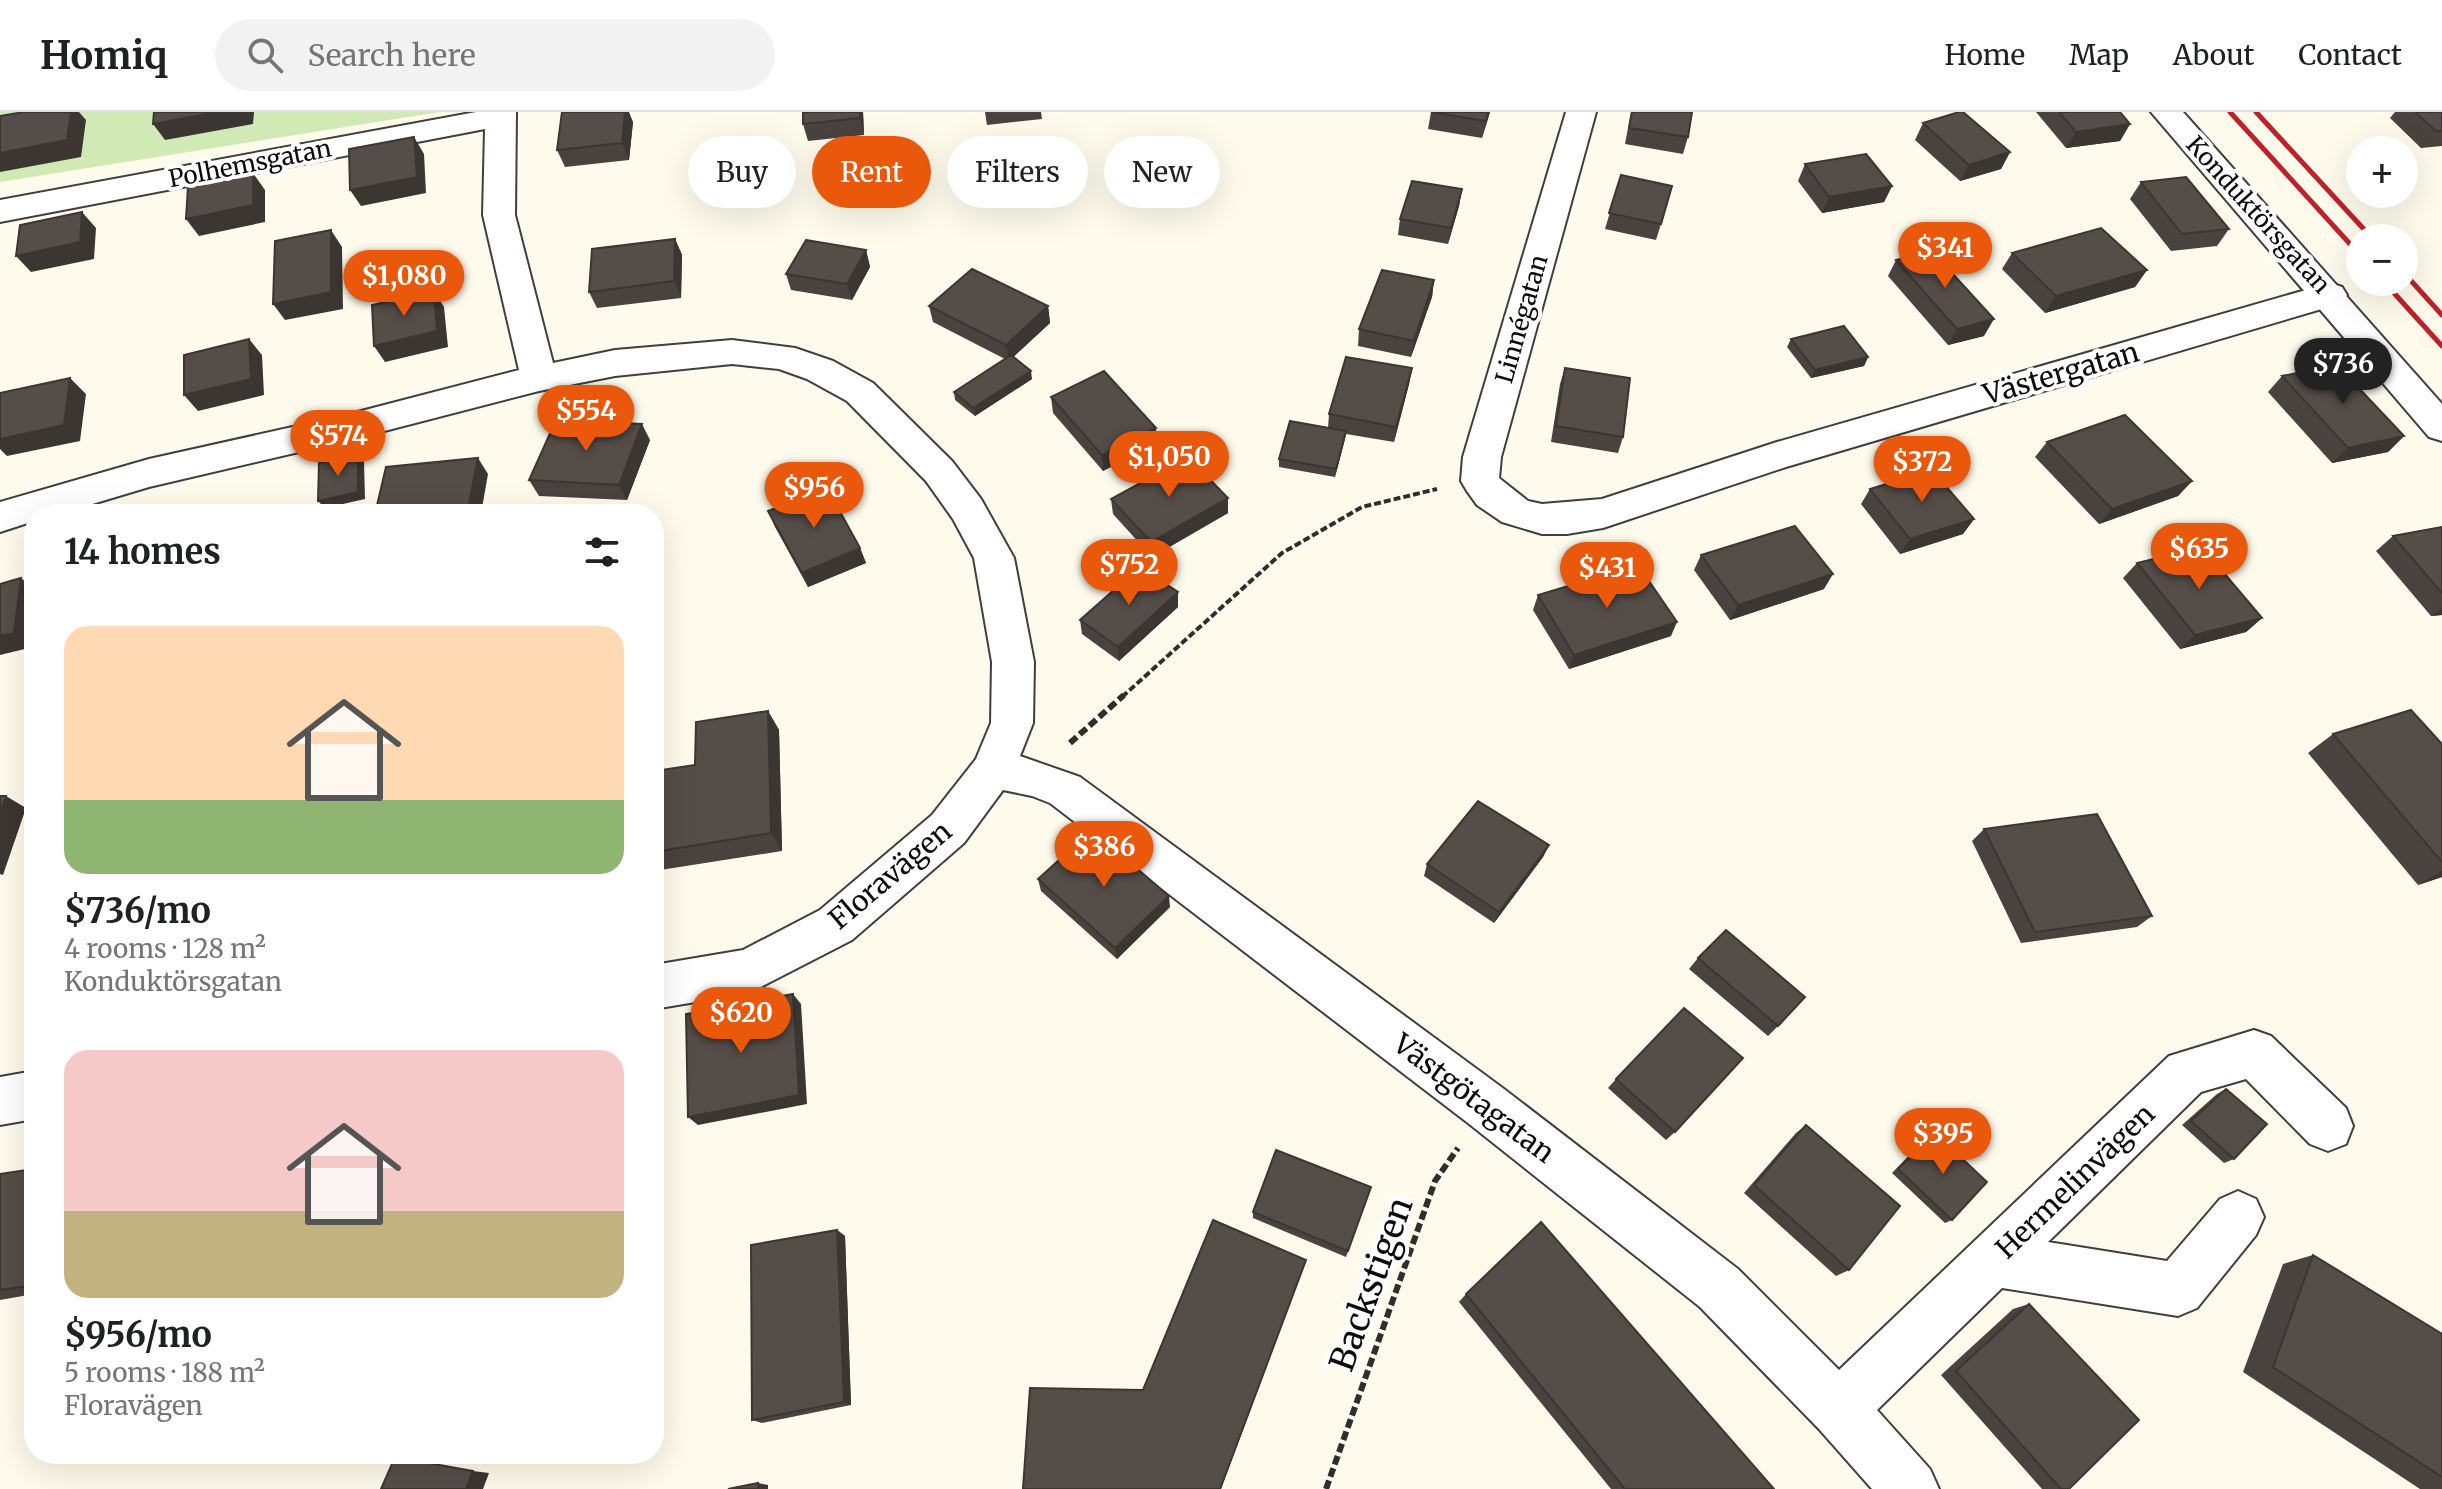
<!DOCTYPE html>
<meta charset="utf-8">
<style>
:root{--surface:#fff;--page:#f2f2f2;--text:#202124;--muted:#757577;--line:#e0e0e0;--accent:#ea580c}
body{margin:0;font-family:Merriweather,serif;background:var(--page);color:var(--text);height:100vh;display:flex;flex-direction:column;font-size:30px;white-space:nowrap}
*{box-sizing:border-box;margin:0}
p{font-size:26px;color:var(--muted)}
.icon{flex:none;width:44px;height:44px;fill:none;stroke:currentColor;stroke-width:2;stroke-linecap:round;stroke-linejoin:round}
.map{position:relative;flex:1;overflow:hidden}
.details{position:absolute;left:24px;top:392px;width:640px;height:960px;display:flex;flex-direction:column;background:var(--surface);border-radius:32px;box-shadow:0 8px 32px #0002}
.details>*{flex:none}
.guide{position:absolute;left:688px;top:24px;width:760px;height:72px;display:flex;gap:16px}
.tools{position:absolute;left:2346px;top:24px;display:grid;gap:16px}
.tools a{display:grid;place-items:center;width:72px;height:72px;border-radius:50%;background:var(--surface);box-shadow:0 8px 32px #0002;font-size:40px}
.price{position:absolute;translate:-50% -68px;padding:0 18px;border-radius:28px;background:var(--accent);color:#fff;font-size:26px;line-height:52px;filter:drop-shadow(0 2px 4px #0008)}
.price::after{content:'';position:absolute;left:50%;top:48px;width:24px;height:18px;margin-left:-12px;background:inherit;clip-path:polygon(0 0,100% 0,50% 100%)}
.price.selected{background:#222;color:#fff}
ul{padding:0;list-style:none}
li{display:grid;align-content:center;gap:16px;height:424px;padding:0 40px}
li span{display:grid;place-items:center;height:248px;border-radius:24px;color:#555}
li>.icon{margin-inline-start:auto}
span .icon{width:144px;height:144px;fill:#fffc;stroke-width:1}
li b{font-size:34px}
h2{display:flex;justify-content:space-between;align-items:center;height:96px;padding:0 40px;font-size:34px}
.tag{padding:0 28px;border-radius:36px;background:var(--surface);box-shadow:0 8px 32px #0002;font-size:28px;line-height:72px}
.tag.selected{background:var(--accent);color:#fff}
header{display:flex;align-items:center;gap:48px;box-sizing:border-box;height:112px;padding:0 40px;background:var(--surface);border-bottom:2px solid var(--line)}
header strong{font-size:38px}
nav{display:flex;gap:44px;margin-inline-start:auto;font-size:28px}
.search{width:560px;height:72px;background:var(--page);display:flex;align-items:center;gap:20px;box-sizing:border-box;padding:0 28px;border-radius:44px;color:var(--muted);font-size:30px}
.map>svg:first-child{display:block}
.green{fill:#d1eab5}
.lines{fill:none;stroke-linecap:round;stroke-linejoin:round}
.minor-casing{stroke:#3f3f3f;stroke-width:4}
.tertiary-casing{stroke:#3f3f3f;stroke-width:4}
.path-far1{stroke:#2e2e2e;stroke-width:4;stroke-dasharray:7 3;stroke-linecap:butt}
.path{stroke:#2e2e2e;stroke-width:6;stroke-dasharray:9 4;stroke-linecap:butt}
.minor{fill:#fff;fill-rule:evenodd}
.tertiary{fill:#fff;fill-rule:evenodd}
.rail{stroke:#bf212a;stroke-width:5}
.wall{fill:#49423e}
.shaded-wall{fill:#3c3632}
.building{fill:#554d48;stroke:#3c3632;stroke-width:2}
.labels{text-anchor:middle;stroke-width:8;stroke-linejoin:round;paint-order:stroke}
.far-street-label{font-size:24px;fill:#0c0c0c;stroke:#fff}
.street-label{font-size:28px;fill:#0c0c0c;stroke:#fff}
.near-street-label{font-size:34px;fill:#0c0c0c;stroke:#fff}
</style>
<header>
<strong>Homiq</strong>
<div class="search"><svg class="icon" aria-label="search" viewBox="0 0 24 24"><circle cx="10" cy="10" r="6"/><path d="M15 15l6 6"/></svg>Search here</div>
<nav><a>Home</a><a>Map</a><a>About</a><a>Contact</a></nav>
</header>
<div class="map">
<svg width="2442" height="1377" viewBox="0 0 2442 1377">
<rect width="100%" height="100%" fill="#fffbec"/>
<path class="green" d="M0,0H440L0,70Z"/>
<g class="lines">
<defs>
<path id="minor" d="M476,0H516L515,103L553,251L615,238L732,228L795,236L833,249L873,271L952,349L981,387L1014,446L1034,550L1033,611L1020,644L1080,665L1504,977L1738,1157L1839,1258L2169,944L2254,918L2271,924L2346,996L2353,1014L2346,1032L2328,1039L2310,1032L2246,967L2201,980L2048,1130L2167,1149L2220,1087L2238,1079L2256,1087L2264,1105L2256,1123L2197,1196L2178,1204L2002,1176L1877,1298L1930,1357L1939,1377H1872L1819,1317L1700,1195L1468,1011L1050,691L1032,684L1003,678L964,731L852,828L749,881L654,897V853L743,838L820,798L932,703L976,647L991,611L992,550L974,446L953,407L926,369L847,289L807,267L779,257L732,252L615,264L539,279L342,330L149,375L59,402H34V409L0,420V390L149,347L342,304L519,258L483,103L485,17L0,110V88Z
M1566,0H1596L1501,345L1499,366L1528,389L1542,392L1602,387L1777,330L2330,171L2342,175L2347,183L2342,191L1786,355L1603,416L1567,422H1542L1502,410L1477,393L1467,379L1461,369L1463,345Z
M34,959V1007L0,1013V965Z"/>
<path id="tertiary" d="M2151,0H2183L2442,292V329L2429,325Z"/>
</defs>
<use href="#minor" class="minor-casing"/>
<use href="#tertiary" class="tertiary-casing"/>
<path class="path-far1" d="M1122,585L1282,441L1362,395L1437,377"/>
<path class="path" d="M1070,631L1124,583
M1326,1377L1435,1069L1458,1036"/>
<use href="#minor" class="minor"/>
<use href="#tertiary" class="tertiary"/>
<path class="rail" d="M2230,0L2360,143
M2256,0L2372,126
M2404,161L2442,203
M2384,170L2442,234"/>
</g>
<path class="wall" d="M803,0H863L864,23L808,29L803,12Z
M985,0H1041L1042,7L987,13Z
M1431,0H1490L1482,26L1428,17Z
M1631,0H1692L1688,25L1683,42L1625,32Z
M2036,0H2120L2130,12L2120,29L2066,36Z
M2395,0H2442V34L2421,36L2390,6Z
M633,10L629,48L565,55L557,38Z
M1923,11L2010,40L2001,57L1960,69L1915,28Z
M1805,52L1892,74L1884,90L1822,101L1798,69Z
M1621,63L1661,112L1656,128L1605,117Z
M2141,70L2229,117L2217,134L2171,139L2130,87Z
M1462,77L1459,94L1448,132L1398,123L1400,107Z
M675,127L682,143L681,186L597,196L589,180Z
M866,138L870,155L852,188L791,178L786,162Z
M2012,141L2147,158L2135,175L2045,201L2002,157Z
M1896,148L1984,224L1948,233L1888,164Z
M1434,168L1432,185L1411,245L1358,234L1359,217Z
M929,194H1048L1050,211L1013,245L1032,267L975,304L955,288L954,280L1005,247L933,210Z
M1791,227L1868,245L1864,254L1811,266L1787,235Z
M1412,256L1409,272L1394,330L1346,322L1335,365L1279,355V347L1328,316L1329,302Z
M1565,256L1623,325L1618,341L1551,330L1560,272Z
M2282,264L2404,324L2388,340L2332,351L2268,280Z
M1051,285L1157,331L1103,359L1053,301Z
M650,328L627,388L539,384L529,368Z
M2047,330L2192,369L2178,384L2099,412L2035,345Z
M1870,377L1974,407L1963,422L1900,442L1861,392Z
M1111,387L1228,401L1152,445L1113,402Z
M768,399L860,436L866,451L808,475L775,415Z
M2442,415V503L2431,504L2376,439L2393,424Z
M1701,443L1824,477L1730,508L1694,458Z
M2137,451L2262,506L2246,520L2180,537L2123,466Z
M1538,483L1671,524L1569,557L1533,498Z
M1178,495L1119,549L1082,522L1080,508Z
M768,599L779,618L782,739L654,759V659L695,653Z
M2333,622L2442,632V765L2418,773L2308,641Z
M1984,717L2152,804L2137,815L2021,831L1972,729Z
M1549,733L1543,745L1494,811L1424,764L1427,752Z
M1038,767L1170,795L1117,847L1041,779Z
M1698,846L1778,914L1768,924L1689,857Z
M1616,967L1675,1020L1666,1028L1608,976Z
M2226,977L2234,1047L2224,1051L2182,1013L2217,982Z
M1806,1013L1849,1158L1836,1164L1744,1081L1796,1021Z
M1934,1020L1952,1108L1945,1111L1892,1061L1927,1025Z
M34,1057V1182L0,1188V1062Z
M1371,1075L1346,1145L1253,1106V1100Z
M837,1118L845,1124L851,1293L762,1311L752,1308Z
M2313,1143L2442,1222V1377H2420L2243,1260L2283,1152Z
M1466,1182L1774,1377H1611L1459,1190Z
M2029,1192L2069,1377H2042L1941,1263L2013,1197Z"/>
<path class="shaded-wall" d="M71,0H79L86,8L81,45L0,60V41Z
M217,0H254L253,12L165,28L153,12Z
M625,0H629L633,10L629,48L622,31Z
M860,0H863L864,23L860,6Z
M1488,0H1490L1482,26L1486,9Z
M2130,12L2120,29L2066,36L2076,20Z
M414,25L424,42L426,81L361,94L350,78Z
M2010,40L2001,57L1960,69L1969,53Z
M253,61L265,78V110L199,124L186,107Z
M1892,74L1884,90L1822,101L1829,85Z
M1462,77L1459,94L1448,132L1451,116Z
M82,100L96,116L94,147L31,160L16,144Z
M331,118L342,135L343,197L285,208L273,192Z
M675,127L682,143L681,186L674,169Z
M866,138L870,155L852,188L847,172Z
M2147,158L2135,175L2045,201L2056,184Z
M1434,168L1432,185L1411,245L1414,229Z
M434,179L444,195L448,235L385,250L374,234Z
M1048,194L1050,211L1009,249L1006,233Z
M1994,207L1984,224L1948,233L1957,217Z
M249,227L262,243L264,283L198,299L184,283Z
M1868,245L1864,254L1811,266L1815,258Z
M1412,256L1409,272L1394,330L1396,315Z
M1031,259L1032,267L975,304L973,296Z
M70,266L86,282L80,329L7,344L0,337V327Z
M642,312L650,328L627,388L619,373Z
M1156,316L1157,331L1103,359L1102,343Z
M1346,319L1345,327L1335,365L1336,357Z
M2404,324L2388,340L2332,351L2348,336Z
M358,342L364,350L365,387L325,396L318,389Z
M478,346L488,362L481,402H467Z
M2192,369L2178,384L2099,412L2112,397Z
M1228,386V401L1152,445L1151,430Z
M1974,407L1963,422L1900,442L1910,427Z
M860,436L866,451L808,475L802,461Z
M1833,462L1824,477L1730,508L1738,493Z
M21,466L34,477V524L33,535L0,543V524Z
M1178,480V495L1119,549L1118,535Z
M2442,496V503L2431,504Z
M2262,506L2246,520L2180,537L2195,523Z
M1677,510L1671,524L1569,557L1574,543Z
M768,599L779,618L782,739L771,721Z
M6,684L26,696L3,763L0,762V701Z
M1549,733L1543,745L1494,811L1499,800Z
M2442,759V765L2418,773Z
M1169,784L1170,795L1117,847L1115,836Z
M793,882L801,892L807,992L698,1013L688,1005Z
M837,1118L845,1124L851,1293L844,1290Z
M1306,1148L1221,1377H1220Z
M473,1359L489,1361L483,1377H466Z
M758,1371L768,1373V1377H758Z"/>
<path class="building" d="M24,0H71L67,28L0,41V4Z
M154,0H217L153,12Z
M562,0H625L622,31L557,38Z
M803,0H860V6L803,12Z
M1431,0H1488L1486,9Z
M1632,0H1692L1688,25L1629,16Z
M1959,0H1963L2010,40L1969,53L1923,11Z
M2059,0H2120L2130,12L2076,20Z
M2415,0H2442V19H2436Z
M414,25L417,65L350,78L349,37Z
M1866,42L1892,74L1829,85L1805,52Z
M253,61V93L186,107L188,74Z
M1621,63L1672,74L1661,112L1609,101Z
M2186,65L2229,117L2182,122L2141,70Z
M1412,69L1462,77L1451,116L1400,107Z
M82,100L80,130L16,144L20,113Z
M2101,116L2147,158L2056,184L2012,141Z
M331,118V180L273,192L275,129Z
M675,127L674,169L589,180L592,137Z
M806,128L866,138L847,172L786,162Z
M1932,139L1994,207L1957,217L1896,148Z
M972,157L1048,194L1006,233L929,194Z
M1382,158L1434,168L1414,229L1359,217Z
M434,179L437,219L374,234L372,193Z
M1844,214L1868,245L1815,258L1791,227Z
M249,227L251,267L184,283V243Z
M1011,243L1031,259L973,296L954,280Z
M1346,245L1412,256L1396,315L1329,302Z
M2337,253L2404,324L2348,336L2282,264Z
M1565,256L1630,266L1623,325L1556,314Z
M1104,259L1156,316L1102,343L1051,285Z
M70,266L64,313L0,327V281Z
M2125,303L2192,369L2112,397L2047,330Z
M556,308L642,312L619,373L529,368Z
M1290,309L1346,319L1336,357L1279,347Z
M358,342V380L318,389L319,351Z
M1188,345L1228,386L1151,430L1111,387Z
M478,346L467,402H375L386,355Z
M1932,358L1974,407L1910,427L1870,377Z
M827,376L860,436L802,461L768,399Z
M1795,414L1833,462L1738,493L1701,443Z
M2442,415V481L2393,424Z
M2202,435L2262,506L2195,523L2137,451Z
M1638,453L1677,510L1574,543L1538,483Z
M1140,455L1178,480L1118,535L1080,508Z
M21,466L14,521L0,524V472Z
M2411,598L2442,632V750L2333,622Z
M768,599L771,721L654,740V659L695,653L696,610Z
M0,684H6L0,701Z
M1478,689L1549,733L1499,800L1427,752Z
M2097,702L2152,804L2035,820L1984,717Z
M1092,718L1169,784L1115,836L1038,767Z
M1726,818L1805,885L1778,914L1698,846Z
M793,882L799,983L688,1005L686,902Z
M1684,896L1743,946L1675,1020L1616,967Z
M2226,977L2267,1012L2234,1047L2191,1009Z
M1806,1013L1900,1094L1849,1158L1754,1073Z
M1934,1020L1987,1070L1952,1108L1898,1057Z
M1276,1038L1371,1075L1348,1139L1253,1100Z
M34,1057V1173L0,1178V1062Z
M1213,1108L1306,1148L1220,1377H1023L1030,1276L1143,1278Z
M1541,1110L1774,1377H1625L1466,1182Z
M837,1118L844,1290L752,1308L751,1133Z
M2313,1143L2442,1222V1365L2273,1255Z
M2029,1192L2139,1308L2069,1377H2061L1956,1259Z
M395,1345L473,1359L466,1377H381Z
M758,1371V1377H728Z"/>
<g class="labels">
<g class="far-street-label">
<text transform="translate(250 52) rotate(-11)" y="8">Polhemsgatan</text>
<text transform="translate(2258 103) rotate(48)" y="8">Konduktörsgatan</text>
<text transform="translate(1522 207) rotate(-74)" y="8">Linnégatan</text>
</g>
<g class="street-label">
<text transform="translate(2061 261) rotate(-16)" y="10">Västergatan</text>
<text transform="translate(890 763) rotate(-40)" y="10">Floravägen</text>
<text transform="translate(1474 986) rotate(37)" y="10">Västgötagatan</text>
<text transform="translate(2075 1069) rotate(-44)" y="10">Hermelinvägen</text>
</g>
<g class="near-street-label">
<text transform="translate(1371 1172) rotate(-70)" y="12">Backstigen</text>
</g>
</g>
</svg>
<div class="tools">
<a>+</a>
<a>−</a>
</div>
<b class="price" style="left:1945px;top:178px">$341</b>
<b class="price" style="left:404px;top:206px">$1,080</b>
<b class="price selected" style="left:2343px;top:294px">$736</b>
<b class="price" style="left:586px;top:341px">$554</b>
<b class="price" style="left:338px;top:366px">$574</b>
<b class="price" style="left:1169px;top:387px">$1,050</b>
<b class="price" style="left:1922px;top:392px">$372</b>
<b class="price" style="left:814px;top:418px">$956</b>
<b class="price" style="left:2199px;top:479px">$635</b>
<b class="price" style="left:1129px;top:495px">$752</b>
<b class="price" style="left:1607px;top:498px">$431</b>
<b class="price" style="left:1104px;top:777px">$386</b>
<b class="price" style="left:741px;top:943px">$620</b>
<b class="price" style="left:1943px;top:1064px">$395</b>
<div class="guide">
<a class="tag">Buy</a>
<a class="tag selected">Rent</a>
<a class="tag">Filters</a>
<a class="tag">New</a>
</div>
<section class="details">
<h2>14 homes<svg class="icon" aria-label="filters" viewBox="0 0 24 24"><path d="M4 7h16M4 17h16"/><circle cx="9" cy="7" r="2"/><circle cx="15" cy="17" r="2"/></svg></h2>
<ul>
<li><span style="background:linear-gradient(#ffd9b3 70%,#8fb573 0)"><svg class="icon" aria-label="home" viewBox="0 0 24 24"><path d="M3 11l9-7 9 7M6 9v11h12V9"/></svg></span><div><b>$736/mo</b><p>4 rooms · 128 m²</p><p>Konduktörsgatan</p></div></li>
<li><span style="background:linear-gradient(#f6c9c9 65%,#c2b280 0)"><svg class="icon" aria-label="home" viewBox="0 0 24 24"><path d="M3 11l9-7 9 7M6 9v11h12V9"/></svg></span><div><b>$956/mo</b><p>5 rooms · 188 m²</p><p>Floravägen</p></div></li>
</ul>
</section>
</div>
